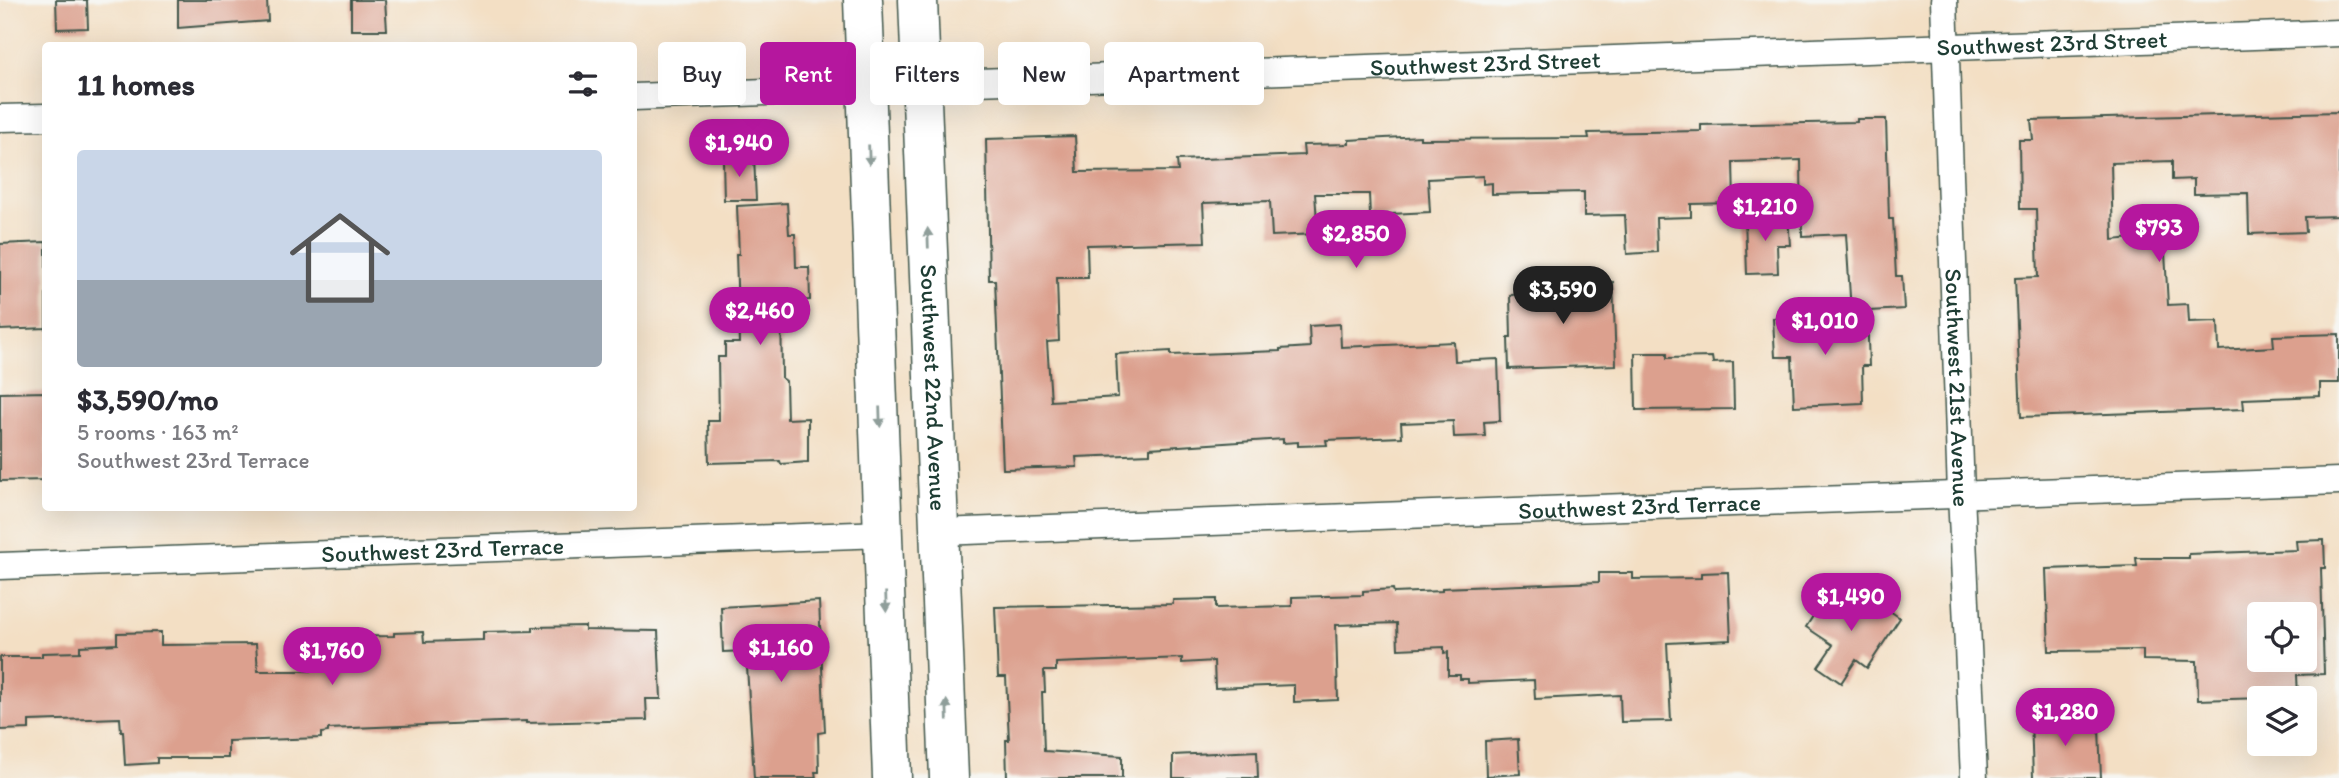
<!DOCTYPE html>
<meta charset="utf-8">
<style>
:root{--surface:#fff;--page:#f2f2f3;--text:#2b2b33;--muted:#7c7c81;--accent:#b5179e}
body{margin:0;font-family:Itim,sans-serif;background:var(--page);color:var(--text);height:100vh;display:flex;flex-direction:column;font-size:26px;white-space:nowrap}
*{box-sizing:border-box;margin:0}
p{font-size:23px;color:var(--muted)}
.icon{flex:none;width:38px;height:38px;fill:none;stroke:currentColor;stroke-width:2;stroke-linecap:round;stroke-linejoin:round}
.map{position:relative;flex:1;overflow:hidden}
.drawer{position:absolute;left:42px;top:42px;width:595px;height:469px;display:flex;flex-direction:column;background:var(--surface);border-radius:7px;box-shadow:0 7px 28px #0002}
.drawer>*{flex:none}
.top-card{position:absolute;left:658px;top:42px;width:665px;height:63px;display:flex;gap:14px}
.fabs{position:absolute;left:2247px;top:602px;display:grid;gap:14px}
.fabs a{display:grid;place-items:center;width:70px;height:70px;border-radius:7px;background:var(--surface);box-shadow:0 7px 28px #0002;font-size:35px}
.price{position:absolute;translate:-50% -60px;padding:0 16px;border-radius:24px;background:var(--accent);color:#fff;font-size:23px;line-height:46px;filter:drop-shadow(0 2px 4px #0008)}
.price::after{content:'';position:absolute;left:50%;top:42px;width:21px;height:16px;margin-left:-10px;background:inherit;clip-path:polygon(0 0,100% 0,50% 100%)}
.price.current{background:#222;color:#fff}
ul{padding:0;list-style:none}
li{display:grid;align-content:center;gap:14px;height:371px;padding:0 35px}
li span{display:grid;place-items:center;height:217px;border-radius:7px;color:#555}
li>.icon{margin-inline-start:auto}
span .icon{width:126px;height:126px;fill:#fffc;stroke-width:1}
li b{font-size:30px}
h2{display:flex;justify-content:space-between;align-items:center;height:84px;padding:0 35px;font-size:30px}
.tag{padding:0 24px;border-radius:7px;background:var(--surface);box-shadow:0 7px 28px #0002;font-size:24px;line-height:63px}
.tag.current{background:var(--accent);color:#fff}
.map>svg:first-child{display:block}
.building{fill:#dca08e;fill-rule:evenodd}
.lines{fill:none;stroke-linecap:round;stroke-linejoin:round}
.minor-casing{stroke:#3f554a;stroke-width:29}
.secondary-casing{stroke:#3f554a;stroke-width:41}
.minor{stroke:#fff;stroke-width:26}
.secondary{stroke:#fff;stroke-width:38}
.oneway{fill:#8f9e9a}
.labels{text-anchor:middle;stroke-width:5;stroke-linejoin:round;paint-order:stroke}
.street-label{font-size:24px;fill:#1f3d34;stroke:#f6f6f2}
</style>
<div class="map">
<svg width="2339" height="778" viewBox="0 0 2339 778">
<rect width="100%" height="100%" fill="#f6f6f2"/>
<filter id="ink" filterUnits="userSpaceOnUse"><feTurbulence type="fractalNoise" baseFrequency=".0143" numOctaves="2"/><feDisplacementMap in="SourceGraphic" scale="14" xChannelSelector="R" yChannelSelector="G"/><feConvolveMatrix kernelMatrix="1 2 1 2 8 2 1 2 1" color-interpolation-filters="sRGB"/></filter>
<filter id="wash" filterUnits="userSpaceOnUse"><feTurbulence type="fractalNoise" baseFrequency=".00686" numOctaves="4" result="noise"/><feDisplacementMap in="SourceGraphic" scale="28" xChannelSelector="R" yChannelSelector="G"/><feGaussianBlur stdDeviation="1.57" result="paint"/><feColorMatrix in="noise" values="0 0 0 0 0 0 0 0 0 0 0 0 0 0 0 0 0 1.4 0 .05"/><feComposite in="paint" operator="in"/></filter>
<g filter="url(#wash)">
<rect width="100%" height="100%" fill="#f3dfc4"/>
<g id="blocks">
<path class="building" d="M56,0H87L88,28L57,29Z
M178,0H267L268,21L178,28Z
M351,0H385L387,30H351Z
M2339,112V216L2305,217L2306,232L2249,234L2248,193L2194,194V179L2172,180V161L2111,163L2113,240L2164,235L2168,305L2188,304L2189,322L2218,321L2219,350L2274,347L2273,336L2339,334V383H2320V396L2243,399L2244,409L2021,417L2015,278L2038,277L2036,209H2020L2019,140H2033L2031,120Z
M1857,119H1886L1889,219H1893L1896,276H1902L1904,309L1851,312L1846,234L1802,236L1801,160L1733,162L1734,203L1691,204V217L1656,218L1657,252L1627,254L1625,215L1584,216V192L1492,194V183L1483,184V176L1428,179L1430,212L1370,215L1369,194H1315L1318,234L1272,236L1270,201L1203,203L1205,242L1087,245L1088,278H1057L1059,341L1047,342L1051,401L1118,397L1116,354L1171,351V355L1280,351V349L1310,347L1309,326L1340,324L1341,347L1454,342L1455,361L1498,359L1500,421L1484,422L1485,436L1454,437L1453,421L1401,423L1402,437L1326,440L1327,445L1298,446V442L1283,443V439L1150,448V454L1076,457L1077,467L1003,469L995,280H989L986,139L1075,136L1077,172L1178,171L1177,160L1304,155L1303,145L1349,144V140L1420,136V139L1589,138L1588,133L1701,131V125L1857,122Z
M754,157L756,200H724L723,159Z
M787,203L789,234H795L796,267H809L810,300L781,301L782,378L786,381L787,419L808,418V462L781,464L780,461L709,463L708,421H719L718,357H725V343H739L736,254H739L737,206Z
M1788,216L1790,245H1777L1778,273L1747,274L1745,217Z
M46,242V328L0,330V244Z
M1613,282L1616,365L1509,369L1508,338H1511L1510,295L1526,294V285Z
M1867,313L1869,366H1862L1863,403L1794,406L1792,357H1775L1773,318Z
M1635,353H1667V358L1712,357L1713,363L1733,362L1734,409L1636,410Z
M46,392V480L0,481V393Z
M2324,540L2325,568H2321L2324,674L2297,675L2298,697L2198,700L2197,661L2143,660V650L2049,651L2046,569L2137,566L2136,558H2189V554L2297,550L2296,541ZM2259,614H2305V660H2259Z
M1728,572L1731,640L1667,643L1671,721L1621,722L1620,695L1535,699L1534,680L1468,683V679H1460V675H1448V652L1444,653V647L1398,649L1397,623L1336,625L1338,700L1294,702V685L1215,688L1214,661L1182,663V658L1056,663V671H1044L1045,692H1042L1044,751L1122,756V778H1007L1006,740H1009L1006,677H998L995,607L1173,604V600L1216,599V608L1292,606V597L1363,595V591L1393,589L1394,593L1442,591V588L1599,582V573H1633V579L1701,578V573Z
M1861,595L1876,604L1877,602L1900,618L1867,668L1856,660L1841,683L1818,667L1833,645L1806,627L1826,596L1841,606L1844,601L1853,606Z
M819,601L825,732L818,733L819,772H815L816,778H754L746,651L723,652L721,607Z
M585,626V630L658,631L661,699H646L647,720L526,723V721L328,729V732L321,733V738L228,741V758H157V763L125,765L123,731H121L120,718L29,721V729L0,730V657H42V653L80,652V646L117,644V633L161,632V645L256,644L258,671H311V657H321L320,637L394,636V633L423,632L424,642L483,640V632L533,631V627Z
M2091,715L2092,728H2099L2101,778H2033L2031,717Z
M1518,739L1520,774L1486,776L1485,741Z
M1257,751L1258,778H1173V755Z"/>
</g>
</g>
<g filter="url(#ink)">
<use href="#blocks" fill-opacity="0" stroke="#3f554a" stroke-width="2"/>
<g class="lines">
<defs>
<g id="minor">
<path id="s1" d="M1944,0L1961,494L1974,778"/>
<path id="s2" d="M634,97L818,90L921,84L2339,33"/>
<path d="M0,118L46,117"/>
<path id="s3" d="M940,532L2339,481"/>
<path id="s4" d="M0,566L884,534"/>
</g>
<g id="secondary">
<path d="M863,0L892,778"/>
<path id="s5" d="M918,0L949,778"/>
</g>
</defs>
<use href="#minor" class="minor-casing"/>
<use href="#secondary" class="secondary-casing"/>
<use href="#minor" class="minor"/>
<use href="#secondary" class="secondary"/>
</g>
<defs><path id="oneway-solid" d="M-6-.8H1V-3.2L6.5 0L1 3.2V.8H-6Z" transform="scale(1.75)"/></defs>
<g class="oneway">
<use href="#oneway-solid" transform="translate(869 155) rotate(88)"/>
<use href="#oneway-solid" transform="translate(928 238) rotate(-92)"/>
<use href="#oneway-solid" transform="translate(880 417) rotate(88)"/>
<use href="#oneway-solid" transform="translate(886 602) rotate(88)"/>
<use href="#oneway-solid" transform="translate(947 710) rotate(-92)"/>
</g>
</g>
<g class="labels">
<g class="street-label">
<text dy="8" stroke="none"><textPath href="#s2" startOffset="1419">Southwest 23rd Street</textPath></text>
<text dy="8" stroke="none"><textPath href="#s2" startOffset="852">Southwest 23rd Street</textPath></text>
<text dy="8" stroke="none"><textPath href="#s5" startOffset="388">Southwest 22nd Avenue</textPath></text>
<text dy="8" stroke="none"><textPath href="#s1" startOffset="388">Southwest 21st Avenue</textPath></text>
<text dy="8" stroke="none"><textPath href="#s3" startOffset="700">Southwest 23rd Terrace</textPath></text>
<text dy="8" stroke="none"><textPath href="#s4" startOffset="443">Southwest 23rd Terrace</textPath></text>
</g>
</g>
</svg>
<div class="fabs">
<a><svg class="icon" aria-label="locate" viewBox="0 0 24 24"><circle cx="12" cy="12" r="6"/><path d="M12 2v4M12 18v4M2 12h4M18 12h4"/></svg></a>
<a><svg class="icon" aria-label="layers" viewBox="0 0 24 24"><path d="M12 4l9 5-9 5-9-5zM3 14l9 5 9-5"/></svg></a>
</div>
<b class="price" style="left:739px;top:179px">$1,940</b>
<b class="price" style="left:1765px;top:243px">$1,210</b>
<b class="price" style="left:2159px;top:264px">$793</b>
<b class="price" style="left:1356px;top:270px">$2,850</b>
<b class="price current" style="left:1563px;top:326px">$3,590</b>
<b class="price" style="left:760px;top:347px">$2,460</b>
<b class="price" style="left:1825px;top:357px">$1,010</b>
<b class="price" style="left:1851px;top:633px">$1,490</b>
<b class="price" style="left:781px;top:684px">$1,160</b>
<b class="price" style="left:332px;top:687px">$1,760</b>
<b class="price" style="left:2065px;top:748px">$1,280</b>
<div class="top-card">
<a class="tag">Buy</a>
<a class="tag current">Rent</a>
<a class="tag">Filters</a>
<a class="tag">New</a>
<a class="tag">Apartment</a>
</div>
<section class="drawer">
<h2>11 homes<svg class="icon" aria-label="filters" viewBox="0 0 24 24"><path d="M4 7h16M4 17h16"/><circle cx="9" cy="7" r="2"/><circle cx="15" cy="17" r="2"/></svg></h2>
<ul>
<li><span style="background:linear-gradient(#c9d6e8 60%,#9aa5b1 0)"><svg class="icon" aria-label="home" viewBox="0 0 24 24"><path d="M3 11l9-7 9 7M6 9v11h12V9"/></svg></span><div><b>$3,590/mo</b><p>5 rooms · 163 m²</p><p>Southwest 23rd Terrace</p></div></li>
</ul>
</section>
</div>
